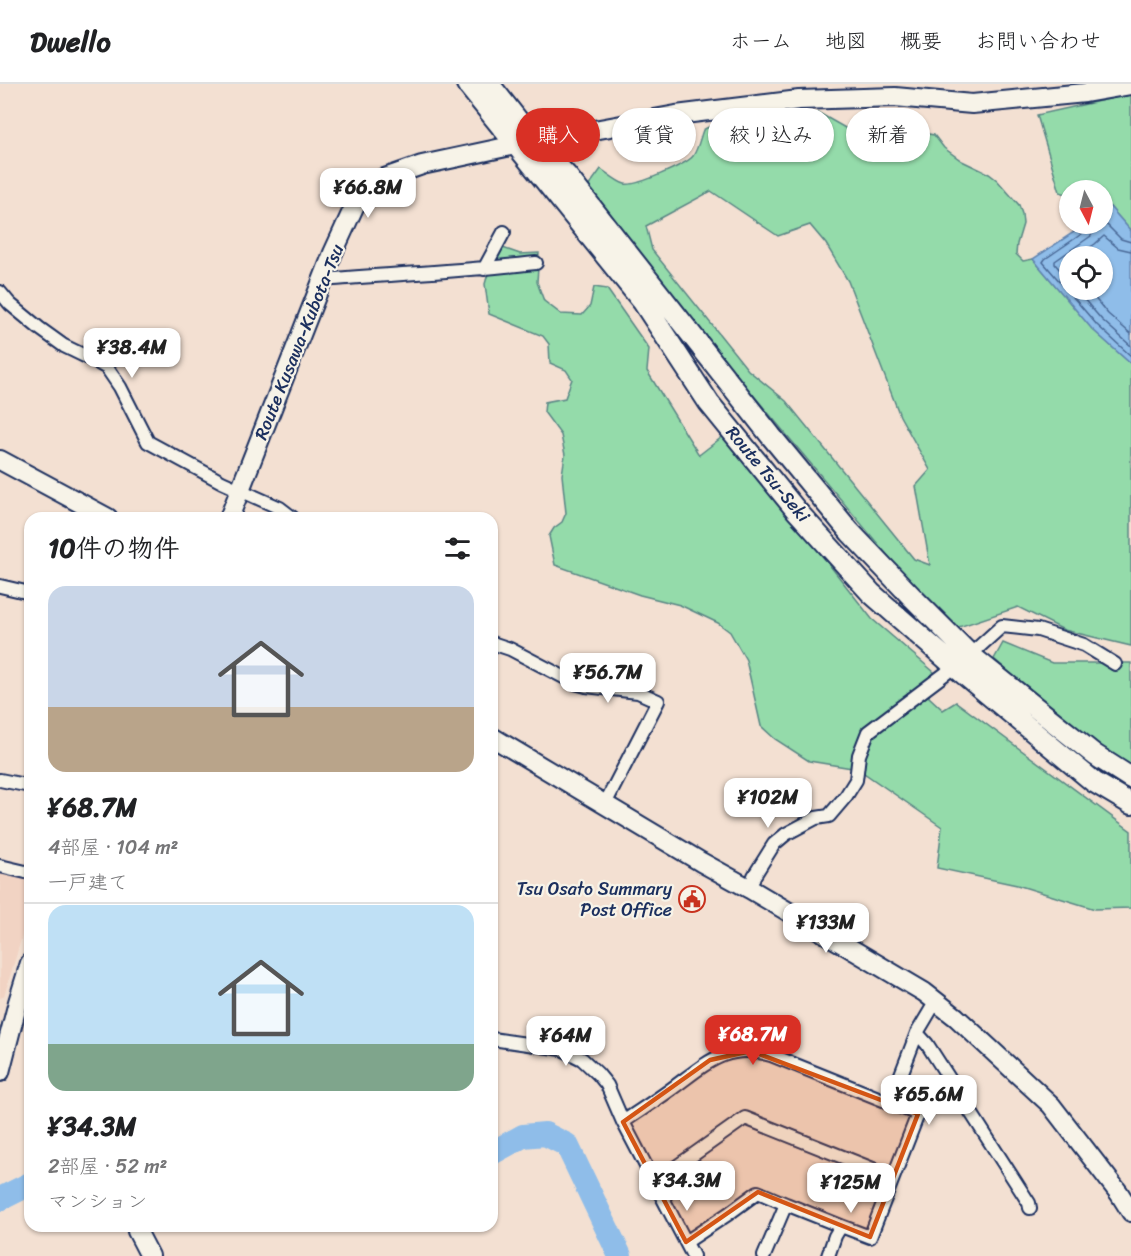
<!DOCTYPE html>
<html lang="ja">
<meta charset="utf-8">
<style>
:root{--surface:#fff;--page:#f6f6f6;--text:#202124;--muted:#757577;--line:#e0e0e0;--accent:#d93025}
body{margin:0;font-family:Sriracha,"Klee One",sans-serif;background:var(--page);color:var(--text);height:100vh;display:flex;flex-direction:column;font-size:22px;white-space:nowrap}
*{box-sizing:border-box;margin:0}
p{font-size:20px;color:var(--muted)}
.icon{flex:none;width:33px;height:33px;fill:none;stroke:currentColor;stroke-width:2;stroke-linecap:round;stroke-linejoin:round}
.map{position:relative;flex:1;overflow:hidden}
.details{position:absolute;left:24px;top:428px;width:474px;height:720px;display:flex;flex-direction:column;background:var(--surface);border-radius:18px;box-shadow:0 2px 4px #0004}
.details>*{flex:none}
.guide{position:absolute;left:516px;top:24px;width:525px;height:54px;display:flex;gap:12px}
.needle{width:39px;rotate:173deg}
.fabs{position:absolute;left:1059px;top:96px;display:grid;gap:12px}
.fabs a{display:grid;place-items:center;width:54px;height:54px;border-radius:50%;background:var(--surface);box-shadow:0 2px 4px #0004;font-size:30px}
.price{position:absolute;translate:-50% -51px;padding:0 14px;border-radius:12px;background:#fff;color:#222;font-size:20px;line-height:39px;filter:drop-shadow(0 2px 3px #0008)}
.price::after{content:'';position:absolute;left:50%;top:36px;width:18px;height:14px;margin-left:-9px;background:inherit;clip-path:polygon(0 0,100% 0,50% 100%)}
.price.active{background:var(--accent);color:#fff}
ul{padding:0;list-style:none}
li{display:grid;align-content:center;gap:12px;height:318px;padding:0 24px}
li+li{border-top:2px solid var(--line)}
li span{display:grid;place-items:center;height:186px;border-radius:18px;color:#555}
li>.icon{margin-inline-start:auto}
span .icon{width:108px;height:108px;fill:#fffc;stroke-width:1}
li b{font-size:26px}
h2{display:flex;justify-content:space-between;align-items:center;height:72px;padding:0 24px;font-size:26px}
.pill{padding:0 21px;border-radius:27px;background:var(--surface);box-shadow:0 2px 4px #0004;font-size:21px;line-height:54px}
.pill.active{background:var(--accent);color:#fff}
header{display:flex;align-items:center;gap:36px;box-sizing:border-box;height:84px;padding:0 30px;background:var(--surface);border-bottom:2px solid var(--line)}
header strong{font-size:28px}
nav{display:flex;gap:33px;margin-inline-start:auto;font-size:21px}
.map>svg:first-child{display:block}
.built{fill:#f1d3c3}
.green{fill:#94dbaa;stroke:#588584;stroke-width:1.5;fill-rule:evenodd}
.water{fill:#8fbde9;stroke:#6184b1;stroke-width:1.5;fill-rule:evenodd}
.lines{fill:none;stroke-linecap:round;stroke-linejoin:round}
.shore{stroke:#496896;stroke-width:1.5}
.river{stroke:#8fbde9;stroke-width:24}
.street-casing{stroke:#1b2f5e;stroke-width:16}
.secondary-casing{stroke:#1b2f5e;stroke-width:22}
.primary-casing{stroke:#1b2f5e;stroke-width:24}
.street{stroke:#f7f3e8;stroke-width:12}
.secondary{stroke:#f7f3e8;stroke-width:18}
.primary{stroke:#f7f3e8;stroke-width:20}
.marked{fill:#d45514;fill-opacity:0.2;stroke:#d45514;stroke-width:4.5;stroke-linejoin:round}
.labels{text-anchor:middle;stroke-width:4.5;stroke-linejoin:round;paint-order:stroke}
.street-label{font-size:18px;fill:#1b2f5e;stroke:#f7f3e8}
.poi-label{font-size:18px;fill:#1b2f5e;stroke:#f7f3e8;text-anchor:end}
</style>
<header>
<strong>Dwello</strong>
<nav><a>ホーム</a><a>地図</a><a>概要</a><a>お問い合わせ</a></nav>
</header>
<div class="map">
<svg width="1131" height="1172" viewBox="0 0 1131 1172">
<rect width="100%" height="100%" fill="#f3e0d2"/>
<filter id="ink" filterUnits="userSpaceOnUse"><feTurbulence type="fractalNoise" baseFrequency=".0167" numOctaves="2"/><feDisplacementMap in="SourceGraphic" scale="12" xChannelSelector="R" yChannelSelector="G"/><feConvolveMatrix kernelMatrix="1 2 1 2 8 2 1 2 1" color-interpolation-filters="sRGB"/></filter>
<g filter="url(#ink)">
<path class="built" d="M0,785L30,793V826L4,912L0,914Z"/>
<path class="green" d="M1131,10V147L1110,123L1103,121L1102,106H1070L1069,111L1060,108L1037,31Z
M809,29H819L847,45L866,52L886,49L895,44L934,51L944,64L962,77L989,90L997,96L1019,121L1022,130L1023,140L1017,160L1016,170L1023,177L1033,175L1092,245L1131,280V562L1064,546L1018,523L950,546L739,294L588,103L601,85C607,89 619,99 625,100C635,103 687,80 693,72C698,65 700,54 703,46C716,38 728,38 743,38C765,37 787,32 809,29ZM711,107L778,152L810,141L826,160L848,197L900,332L930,386L916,402L930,481L914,475L786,317L748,286L652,166L646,142Z
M500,163L520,170L539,169L537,198L544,217L561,230L582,231L590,222L594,203L607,205L649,265L647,287L699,371L726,350L872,535L934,588L929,613L943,626L956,618L1131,747V824L1095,825L1017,801L937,784L942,743L858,685L809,677L775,655L761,642L746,576L730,548L718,539L680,521L640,511L555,481L549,452L554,444L562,438L566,429L562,391L565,371L561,351L544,328L545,318L565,314L572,295L566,286L550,279L549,260L543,252L489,230L485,200L493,172Z
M1003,559L1052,579H1131V681L1090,658L994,575Z"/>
<path class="water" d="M1110,123L1131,147V280L1092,245L1033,175L1086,140H1102L1103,128ZM1070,172H1102V206H1070Z"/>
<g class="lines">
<path class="shore" d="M1088,140L1086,147L1045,175L1043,178L1097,241L1131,272
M1077,172L1095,160L1104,152L1118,164L1131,167
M1070,198L1055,180V177L1091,152L1097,140L1107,141L1121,155L1131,158
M1076,206L1102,236L1131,262
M1088,206L1108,230L1131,250"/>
<path class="river" d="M492,1069L523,1052L545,1050L567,1061L620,1172
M0,1115L30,1100"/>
<defs>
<path id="street" d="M484,185L504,148
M323,196C394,190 465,187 536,179
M0,208L10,220L39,244L64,262L93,276L107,284L120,303L148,358L222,398L280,424L293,434
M0,502L30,509
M492,559L510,565L575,599L586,602L638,608L658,617L605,720
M0,696L30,702
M0,782L30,789
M750,805L754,792L774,760L786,750L816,734L829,732L846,712L856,696L859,671L868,648L970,571L1002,542L1038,546L1084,561L1115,580
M917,949L927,960L1029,1119L1030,1124
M492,955L562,965L582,975L598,990L607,1001L623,1038L693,1172
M890,1019L917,949L936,917
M623,1038C639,1027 655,1017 670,1006C704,982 725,957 771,971L918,1030L870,1153L841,1142L835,1152L828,1172
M655,1098L745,1034L893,1093
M786,1120L841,1142
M686,1158L728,1130L758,1108L786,1120L764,1172"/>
<path id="secondary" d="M0,376L108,434
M229,434L333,169L355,121L379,96L422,81L534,57L676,31L799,16L895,13L972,20L1085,9L1131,1
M492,653L701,778L750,805L924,908L956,933L1051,1021L1119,1109L1131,1128
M0,988L18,918L30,879
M136,1142L137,1147L150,1172"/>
<path id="primary" d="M467,0L643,218L709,319L796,426L871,509L959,586L1094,698L1131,720
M489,0L534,57L566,91L771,352L850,448L913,514L970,571L1095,671L1131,694"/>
</defs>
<use href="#street" class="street-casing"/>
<use href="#secondary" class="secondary-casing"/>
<use href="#primary" class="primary-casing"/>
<use href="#street" class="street"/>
<use href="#secondary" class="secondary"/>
<use href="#primary" class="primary"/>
</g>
</g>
<path class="marked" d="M751,967L918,1030L870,1153L758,1108L686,1158L623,1038L710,976Z"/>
<defs>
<symbol id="civic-ring" viewBox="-11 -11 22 22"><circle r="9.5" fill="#f7f3e8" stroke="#c8321e" stroke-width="1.5"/><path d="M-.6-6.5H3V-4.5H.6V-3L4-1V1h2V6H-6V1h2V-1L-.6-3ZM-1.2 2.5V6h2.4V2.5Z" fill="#c8321e"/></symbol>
</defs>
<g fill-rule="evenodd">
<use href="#civic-ring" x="677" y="800" width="30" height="30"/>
</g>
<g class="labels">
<g class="street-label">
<text transform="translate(299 258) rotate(-68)" y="6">Route Kusawa-Kubota-Tsu</text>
<text transform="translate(768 390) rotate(50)" y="6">Route Tsu-Seki</text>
</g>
<g class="poi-label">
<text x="672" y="811">Tsu Osato Summary<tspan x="672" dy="21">Post Office</tspan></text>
</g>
</g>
</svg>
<div class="fabs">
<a><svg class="needle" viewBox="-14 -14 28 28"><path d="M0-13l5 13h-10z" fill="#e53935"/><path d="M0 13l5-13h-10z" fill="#757577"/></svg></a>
<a><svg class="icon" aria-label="locate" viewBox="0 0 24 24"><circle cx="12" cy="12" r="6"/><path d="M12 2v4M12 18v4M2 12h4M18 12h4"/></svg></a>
</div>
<b class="price" style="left:368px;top:135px">¥66.8M</b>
<b class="price" style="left:132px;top:295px">¥38.4M</b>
<b class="price" style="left:608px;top:620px">¥56.7M</b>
<b class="price" style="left:768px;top:745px">¥102M</b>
<b class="price" style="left:826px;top:870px">¥133M</b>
<b class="price active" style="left:753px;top:982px">¥68.7M</b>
<b class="price" style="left:566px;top:983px">¥64M</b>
<b class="price" style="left:929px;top:1042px">¥65.6M</b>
<b class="price" style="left:687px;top:1128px">¥34.3M</b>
<b class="price" style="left:851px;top:1130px">¥125M</b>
<div class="guide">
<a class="pill active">購入</a>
<a class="pill">賃貸</a>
<a class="pill">絞り込み</a>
<a class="pill">新着</a>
</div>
<section class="details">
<h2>10件の物件<svg class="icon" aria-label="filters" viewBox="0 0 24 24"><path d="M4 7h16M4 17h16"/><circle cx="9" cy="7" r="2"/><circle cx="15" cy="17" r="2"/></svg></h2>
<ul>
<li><span style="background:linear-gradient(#c9d6e8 65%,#b9a48a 0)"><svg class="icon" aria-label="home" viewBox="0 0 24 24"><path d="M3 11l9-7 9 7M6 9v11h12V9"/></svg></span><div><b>¥68.7M</b><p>4部屋 · 104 m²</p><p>一戸建て</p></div></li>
<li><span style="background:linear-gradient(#bfe0f5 75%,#7fa58c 0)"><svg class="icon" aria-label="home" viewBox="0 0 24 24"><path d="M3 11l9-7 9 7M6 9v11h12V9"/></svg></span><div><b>¥34.3M</b><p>2部屋 · 52 m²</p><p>マンション</p></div></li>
</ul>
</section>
</div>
